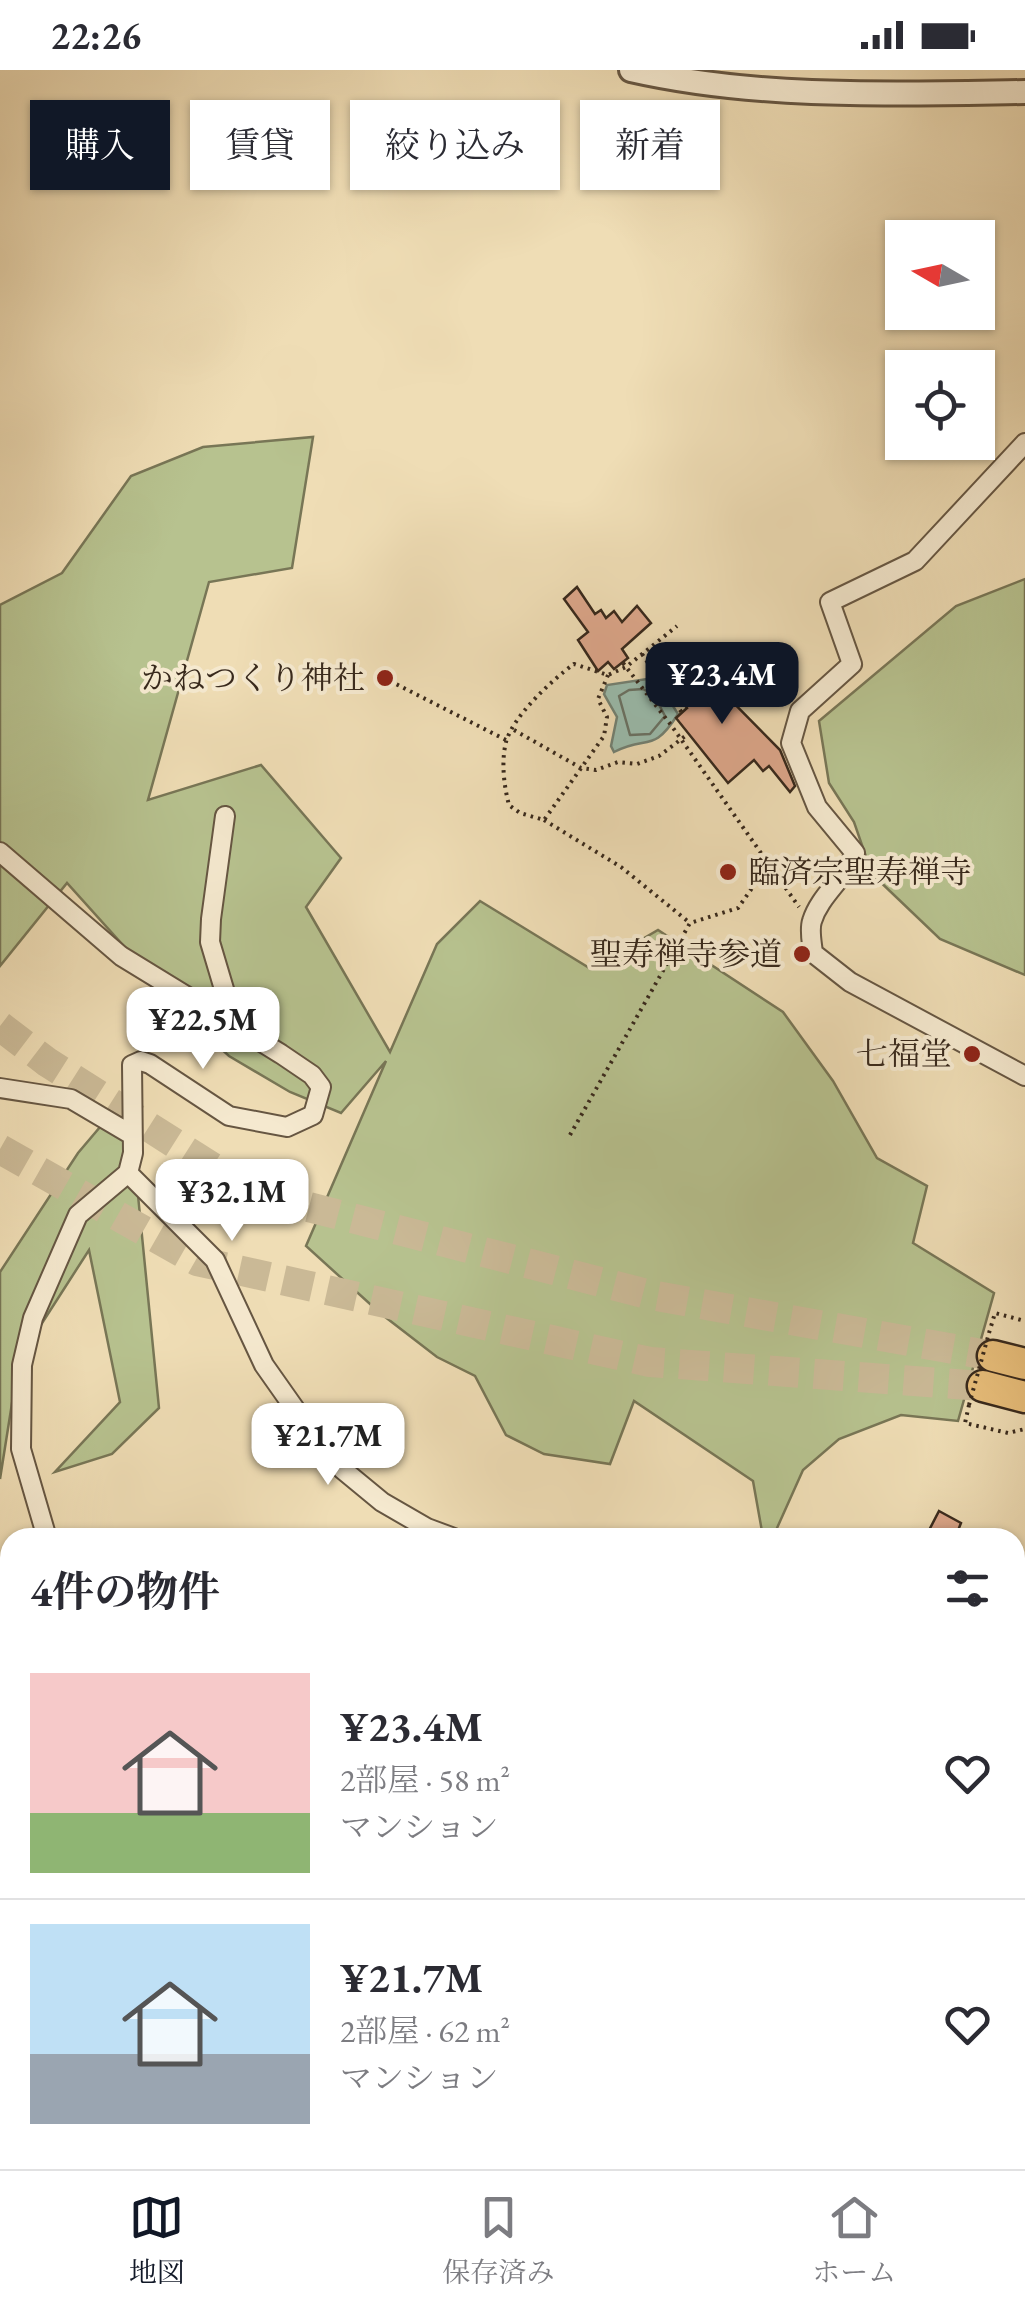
<!DOCTYPE html>
<html lang="ja">
<meta charset="utf-8">
<style>
:root{--surface:#fff;--page:#f2f2f3;--text:#2b2b33;--muted:#7c7c81;--line:#e1e1e2;--accent:#111827}
body{margin:0;font-family:"EB Garamond","Noto Serif JP",serif;background:var(--page);color:var(--text);height:100vh;display:flex;flex-direction:column;font-size:38px;white-space:nowrap}
*{box-sizing:border-box;margin:0}
p{font-size:32px;color:var(--muted)}
.icon{flex:none;width:55px;height:55px;fill:none;stroke:currentColor;stroke-width:2;stroke-linecap:round;stroke-linejoin:round}
.map{position:relative;flex:1;overflow:hidden}
.side{position:absolute;left:0px;top:1458px;width:1025px;height:642px;display:flex;flex-direction:column;background:var(--surface);border-radius:30px 30px 0 0;box-shadow:0 2px 8px #0004}
.side>*{flex:none}
.banner{position:absolute;left:30px;top:30px;width:965px;height:90px;display:flex;gap:20px}
.needle{width:65px;rotate:279deg}
.buttons{position:absolute;left:885px;top:150px;display:grid;gap:20px}
.buttons a{display:grid;place-items:center;width:110px;height:110px;border-radius:0px;background:var(--surface);box-shadow:0 2px 8px #0004;font-size:50px}
.price{position:absolute;translate:-50% -85px;padding:0 22px;border-radius:20px;background:#fff;color:#222;font-size:32px;line-height:65px;filter:drop-shadow(0 2px 5px #0008)}
.price::after{content:'';position:absolute;left:50%;top:60px;width:30px;height:22px;margin-left:-15px;background:inherit;clip-path:polygon(0 0,100% 0,50% 100%)}
.price.on{background:var(--accent);color:#fff}
ul{padding:0;list-style:none}
li{display:flex;align-items:center;gap:30px;height:250px;padding:0 30px}
li+li{border-top:2px solid var(--line)}
li span{display:grid;place-items:center;flex:none;width:280px;height:200px;border-radius:0px;color:#555}
li>.icon{margin-inline-start:auto}
span .icon{width:120px;height:120px;fill:#fffc;stroke-width:1}
li b{font-size:42px}
h2{display:flex;justify-content:space-between;align-items:center;height:120px;padding:0 30px;font-size:42px}
.pill{padding:0 35px;border-radius:0px;background:var(--surface);box-shadow:0 2px 8px #0004;font-size:35px;line-height:90px}
.pill.on{background:var(--accent);color:#fff}
.status{display:flex;justify-content:space-between;align-items:center;height:70px;padding:0 50px;background:var(--surface);direction:ltr}
.status svg{height:28px;fill:currentColor}
.tab-bar{display:flex;justify-content:space-around;align-items:center;height:140px;border-top:2px solid var(--line);background:var(--surface);font-size:28px;color:var(--muted)}
.tab-bar a{display:grid;justify-items:center;gap:5px}
.tab-bar .on{color:var(--accent)}
.map>svg:first-child{display:block}
.green{fill:#b7c28f;stroke:#787656;stroke-width:2.5}
.water{fill:#9abcad;stroke:#738173;stroke-width:2.5}
.lines{fill:none;stroke-linecap:round;stroke-linejoin:round}
.shore{stroke:#697264;stroke-width:2.5}
.building{fill:#dca68a;stroke:#38291c;stroke-width:2.5}
.trunk-tunnel{stroke:#cab996;stroke-width:30;stroke-dasharray:30 15;stroke-linecap:butt}
.service-casing{stroke:#665642;stroke-width:14}
.minor-casing{stroke:#665642;stroke-width:22}
.tertiary-casing{stroke:#665642;stroke-width:28}
.trunk-casing{stroke:#38291c;stroke-width:35}
.path{stroke:#38291c;stroke-width:4;stroke-dasharray:2.5 5;stroke-linecap:butt}
.service{stroke:#f5e9cf;stroke-width:9}
.minor{stroke:#f5e9cf;stroke-width:18}
.tertiary{stroke:#f5e9cf;stroke-width:22}
.trunk{stroke:#e8be7a;stroke-width:30}
.path-bridge{stroke:#38291c;stroke-width:4;stroke-dasharray:2.5 5;stroke-linecap:butt}
.poi-dot{fill:#8f2418;stroke:#f5e9cf;stroke-width:4}
.labels{text-anchor:middle;stroke-width:8;stroke-linejoin:round;paint-order:stroke}
.poi-label{font-size:32px;fill:#38291c;stroke:#f5e9cf;text-anchor:end}
</style>
<div class="status"><b>22:26</b><svg viewBox="0 0 49 12"><path d="M0 12V9h3v3zM5 12V6h3v6zM10 12V3h3v9zM15 12V0h3v12zM26 1h20v11H26zM47 4h2v5h-2z"/></svg></div>
<div class="map">
<svg width="1025" height="2099" viewBox="0 0 1025 2099">
<rect width="100%" height="100%" fill="#efddb5"/>
<filter id="stains"><feTurbulence type="fractalNoise" baseFrequency=".002" numOctaves="4"/><feColorMatrix values="0 0 0 0 .2 0 0 0 0 .09 0 0 0 0 .02 0 0 0 .5 -.17"/></filter>
<radialGradient id="worn" r=".72"><stop offset=".6" stop-color="#630" stop-opacity="0"/><stop offset="1" stop-color="#630" stop-opacity=".3"/></radialGradient>
<path class="green" d="M313,367L292,498L209,512L148,730L261,695L341,788L306,837L390,982L437,874L480,831L591,899L658,860L783,942L833,1011L877,1088L927,1116L913,1173L994,1223L958,1351L901,1345L839,1369L803,1400L773,1467H763L753,1411L634,1331L610,1394L544,1384L506,1365L475,1306L437,1287L380,1243L306,1176L386,991L341,1043L290,1022L229,986L193,953L67,813L0,896V535L62,503L131,406L203,377Z
M1025,509V905L940,869L872,804L854,752L829,713L819,651L956,536Z
M128,1024L159,1338L112,1384L55,1402L120,1332L89,1180L19,1289L0,1409V1202L78,1083Z
M0,1805L10,1825V1923L0,1931Z"/>
<path class="water" d="M647,609L661,617L678,644C652,685 648,664 614,682L611,676L617,647L604,624L607,615Z"/>
<g class="lines">
<path class="shore" d="M643,619L654,625L665,646L650,664L630,665L619,626L629,620Z"/>
</g>
<path class="building" d="M577,517L595,544L601,540L606,548L614,541L622,552L637,536L651,553L622,579L628,588L614,599L608,592L598,601L578,570L588,562L564,529Z
M664,584L683,608L689,604L694,610L701,604L712,617L715,614L780,680L795,716L790,722L769,696L763,701L754,690L728,713L676,648L687,638L652,594Z
M939,1441L961,1453L955,1468H925Z"/>
<g class="lines">
<path class="trunk-tunnel" d="M0,956L47,992L215,1099L293,1133L651,1225L993,1286
M0,1079L197,1191L650,1292L983,1316"/>
<defs>
<path id="service" d="M1019,1515L1025,1505
M934,2090L938,2099"/>
<path id="minor" d="M1025,373L915,491L830,532L852,594L800,641L791,673L817,737L855,783C845,809 820,825 812,851C809,860 812,873 813,883L850,912L1025,1006
M225,746L211,849L210,872L235,956
M0,782L121,886L281,984L312,1005L321,1017L313,1045L287,1057L229,1046L150,994L141,991L132,995L133,1083L128,1103L78,1145L33,1248L22,1295L21,1379L47,1468
M0,1018L71,1029L132,1065
M128,1103L215,1190L264,1295L314,1366L342,1399L382,1432L427,1458L454,1468
M1015,1620L1025,1626
M1015,1714L1025,1699
M0,1889L10,1860
M1015,1997L1025,2019
M463,2099L465,2090"/>
<path id="tertiary" d="M631,0C759,29 895,24 1025,22"/>
<path id="trunk" d="M993,1286L1025,1294
M983,1316L1025,1327
M1015,1875L1025,1862
M1015,1910L1025,1896
M852,2099L859,2090"/>
</defs>
<use href="#service" class="service-casing"/>
<use href="#minor" class="minor-casing"/>
<use href="#tertiary" class="tertiary-casing"/>
<use href="#trunk" class="trunk-casing"/>
<path class="path" d="M642,584L682,643
M623,593L671,655L799,837
M608,605L598,629L607,647L604,666L544,750L520,743L509,735C504,716 501,692 506,672C513,646 553,609 574,594L608,605L626,597L677,556
M390,611L506,670
M514,660L581,698L596,700L618,692L637,694L659,686L688,664
M544,750L621,797L690,853
M570,1065L690,853L738,838L769,794
M989,1263L995,1243L1025,1251
M969,1335L965,1353L1008,1363L1025,1359"/>
<use href="#service" class="service"/>
<use href="#minor" class="minor"/>
<use href="#tertiary" class="tertiary"/>
<use href="#trunk" class="trunk"/>
<path class="path-bridge" d="M969,1335L989,1263"/>
</g>
<g class="poi-dot">
<circle cx="385" cy="608" r="10"/>
<circle cx="728" cy="802" r="10"/>
<circle cx="802" cy="884" r="10"/>
<circle cx="972" cy="984" r="10"/>
</g>
<g class="labels">
<g class="poi-label">
<text x="365" y="619">かねつくり神社</text>
<text x="748" y="813" text-anchor="start">臨済宗聖寿禅寺</text>
<text x="782" y="895">聖寿禅寺参道</text>
<text x="952" y="995">七福堂</text>
</g>
</g>
<rect width="100%" height="100%" filter="url(#stains)"/>
<rect width="100%" height="100%" fill="url(#worn)"/>
</svg>
<div class="buttons">
<a><svg class="needle" viewBox="-14 -14 28 28"><path d="M0-13l5 13h-10z" fill="#e53935"/><path d="M0 13l5-13h-10z" fill="#7c7c81"/></svg></a>
<a><svg class="icon" aria-label="locate" viewBox="0 0 24 24"><circle cx="12" cy="12" r="6"/><path d="M12 2v4M12 18v4M2 12h4M18 12h4"/></svg></a>
</div>
<b class="price on" style="left:722px;top:657px">¥23.4M</b>
<b class="price" style="left:203px;top:1002px">¥22.5M</b>
<b class="price" style="left:232px;top:1174px">¥32.1M</b>
<b class="price" style="left:328px;top:1418px">¥21.7M</b>
<div class="banner">
<a class="pill on">購入</a>
<a class="pill">賃貸</a>
<a class="pill">絞り込み</a>
<a class="pill">新着</a>
</div>
<section class="side">
<h2>4件の物件<svg class="icon" aria-label="filters" viewBox="0 0 24 24"><path d="M4 7h16M4 17h16"/><circle cx="9" cy="7" r="2"/><circle cx="15" cy="17" r="2"/></svg></h2>
<ul>
<li><span style="background:linear-gradient(#f6c9c9 70%,#8fb573 0)"><svg class="icon" aria-label="home" viewBox="0 0 24 24"><path d="M3 11l9-7 9 7M6 9v11h12V9"/></svg></span><div><b>¥23.4M</b><p>2部屋 · 58 m²</p><p>マンション</p></div><svg class="icon" aria-label="heart" viewBox="0 0 24 24"><path d="M12 20l-8-8c-3-5 5-10 8-4 3-6 11-1 8 4z"/></svg></li>
<li><span style="background:linear-gradient(#bfe0f5 65%,#9aa5b1 0)"><svg class="icon" aria-label="home" viewBox="0 0 24 24"><path d="M3 11l9-7 9 7M6 9v11h12V9"/></svg></span><div><b>¥21.7M</b><p>2部屋 · 62 m²</p><p>マンション</p></div><svg class="icon" aria-label="heart" viewBox="0 0 24 24"><path d="M12 20l-8-8c-3-5 5-10 8-4 3-6 11-1 8 4z"/></svg></li>
</ul>
</section>
</div>
<nav class="tab-bar">
<a class="on"><svg class="icon" aria-label="map" viewBox="0 0 24 24"><path d="M3 6l6-2 6 2 6-2v14l-6 2-6-2-6 2zM9 4v14M15 6v14"/></svg>地図</a>
<a><svg class="icon" aria-label="saved" viewBox="0 0 24 24"><path d="M7 4h10v16l-5-4-5 4z"/></svg>保存済み</a>
<a><svg class="icon" aria-label="home" viewBox="0 0 24 24"><path d="M3 11l9-7 9 7M6 9v11h12V9"/></svg>ホーム</a>
</nav>
